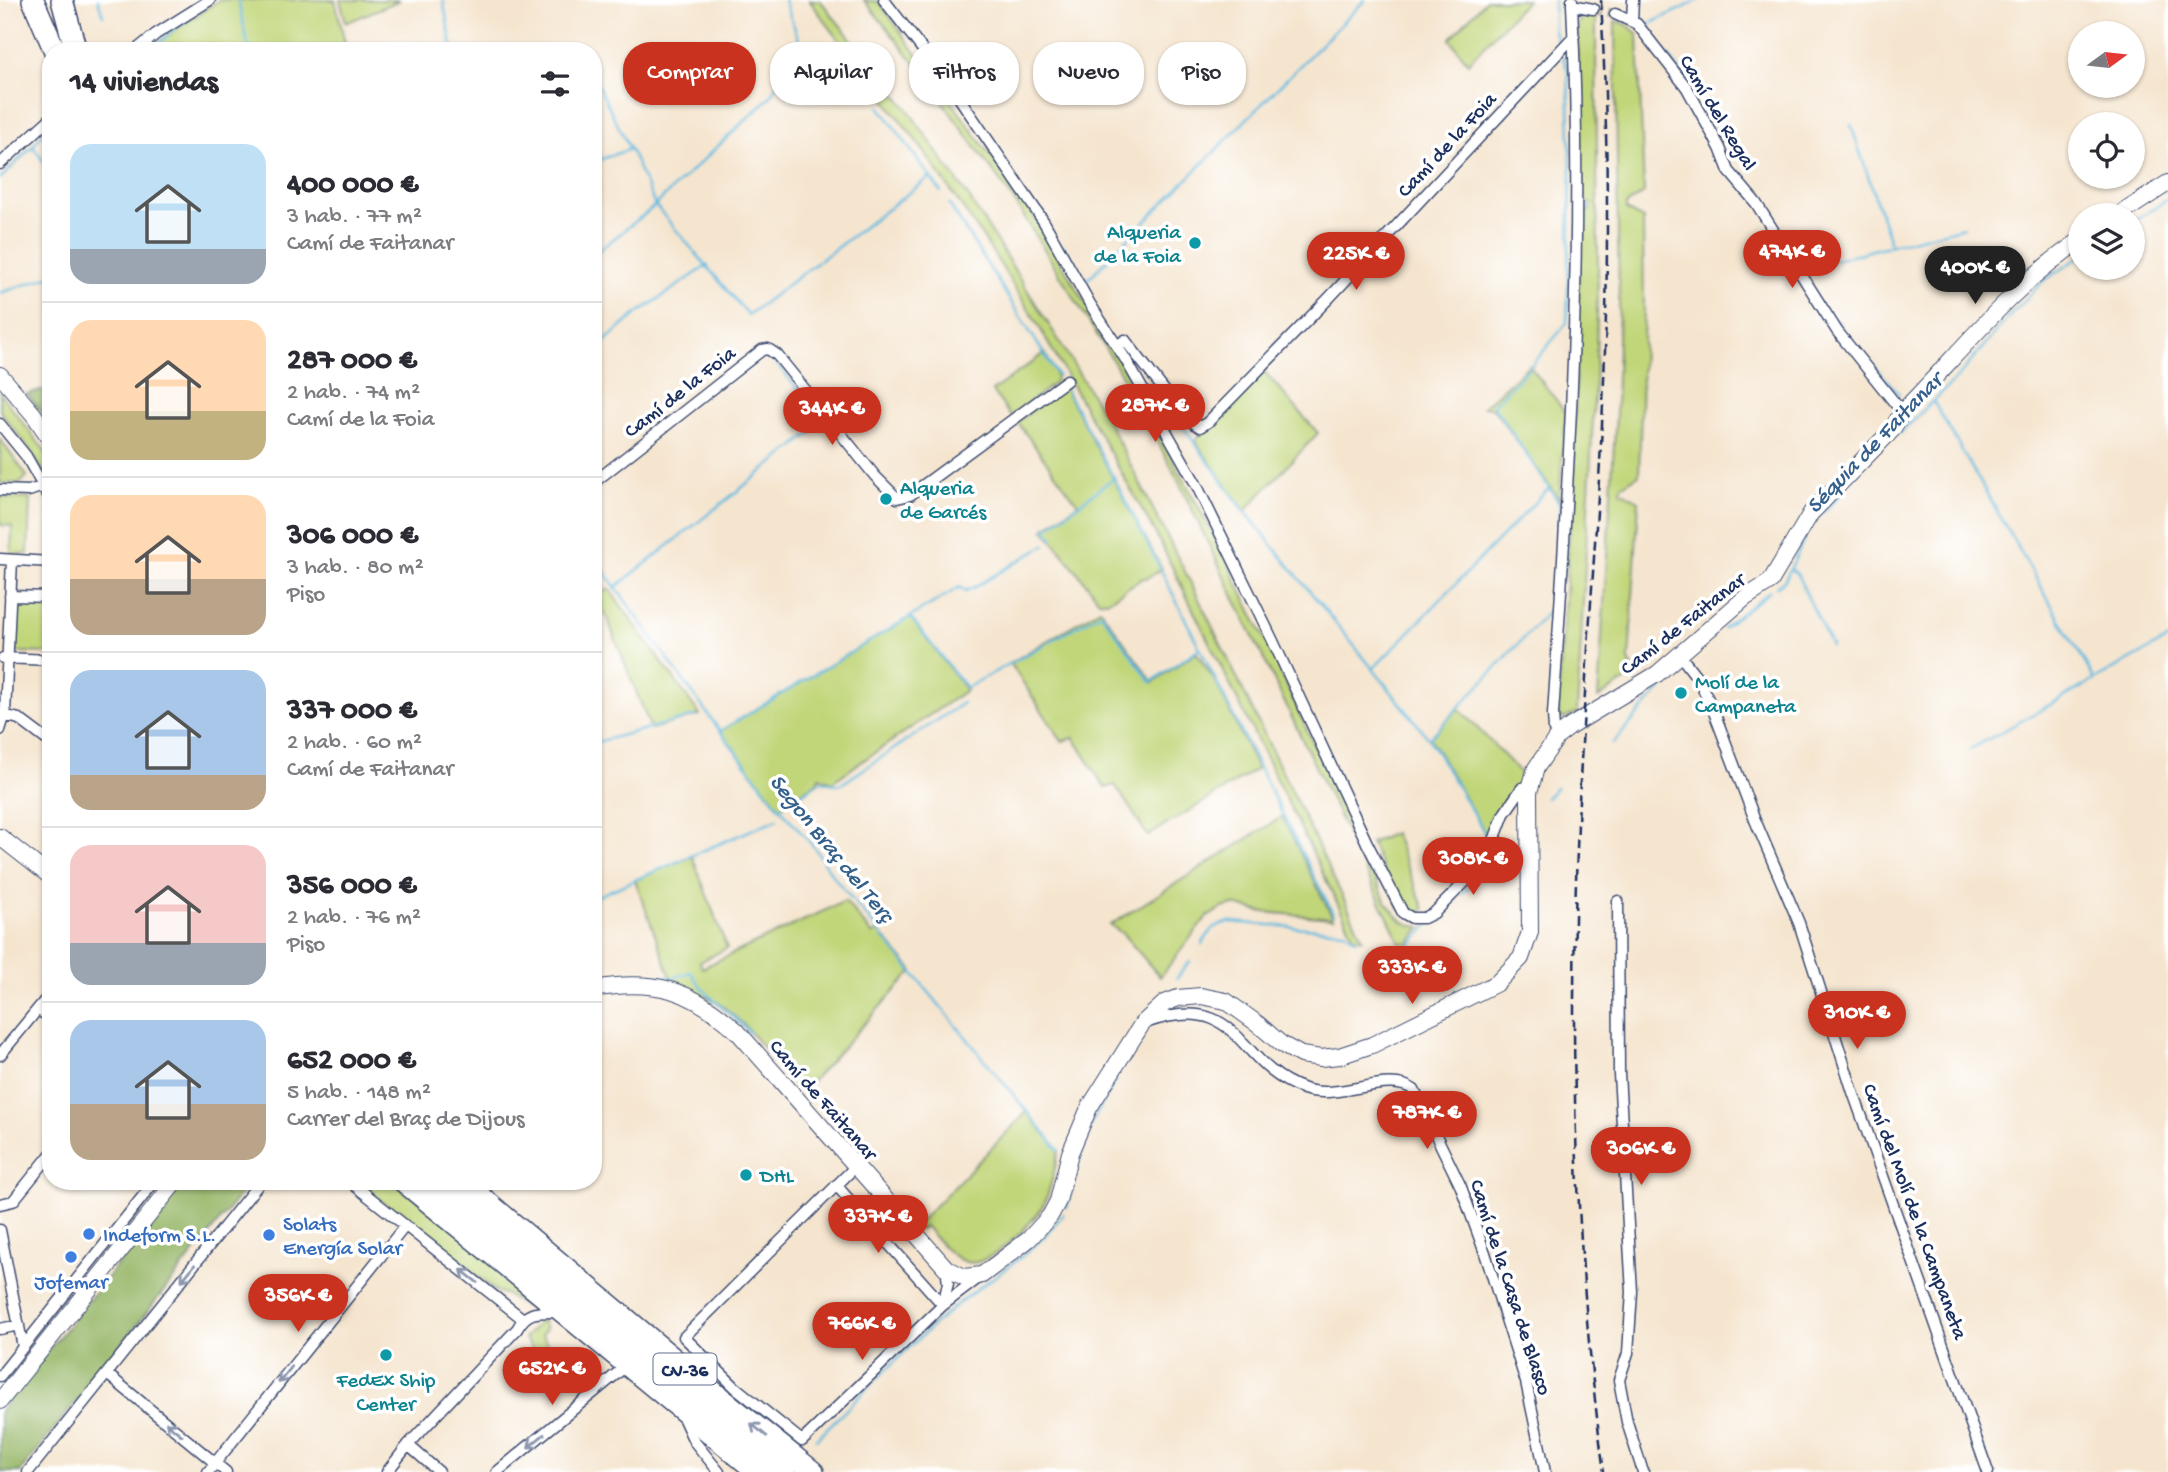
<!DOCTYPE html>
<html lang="es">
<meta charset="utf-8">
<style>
:root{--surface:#fff;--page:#f7f7f7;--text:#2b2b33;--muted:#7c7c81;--line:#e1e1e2;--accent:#c8321e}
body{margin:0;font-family:"Gochi Hand",sans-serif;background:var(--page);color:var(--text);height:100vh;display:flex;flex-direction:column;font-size:26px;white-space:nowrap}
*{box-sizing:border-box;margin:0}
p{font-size:23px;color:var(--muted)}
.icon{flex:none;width:38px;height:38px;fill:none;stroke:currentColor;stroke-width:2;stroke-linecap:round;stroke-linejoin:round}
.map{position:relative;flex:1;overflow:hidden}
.details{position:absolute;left:42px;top:42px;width:560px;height:1148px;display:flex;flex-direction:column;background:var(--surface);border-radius:28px;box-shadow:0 2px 5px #0004}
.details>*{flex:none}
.banner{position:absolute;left:623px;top:42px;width:665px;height:63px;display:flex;gap:14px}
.needle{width:46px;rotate:75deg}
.controls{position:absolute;left:2068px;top:21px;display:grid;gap:14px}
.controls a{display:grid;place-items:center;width:77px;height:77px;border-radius:50%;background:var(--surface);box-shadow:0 2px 5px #0004;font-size:35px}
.price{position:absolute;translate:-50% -60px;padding:0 16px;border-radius:24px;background:var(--accent);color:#fff;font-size:23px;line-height:46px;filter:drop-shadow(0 2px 4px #0008)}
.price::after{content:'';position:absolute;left:50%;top:42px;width:21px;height:16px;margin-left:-10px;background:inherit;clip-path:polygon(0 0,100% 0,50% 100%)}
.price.selected{background:#222;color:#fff}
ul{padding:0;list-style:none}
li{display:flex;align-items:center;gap:21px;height:175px;padding:0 28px}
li+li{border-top:2px solid var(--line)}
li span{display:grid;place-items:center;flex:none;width:196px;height:140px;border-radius:21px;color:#555}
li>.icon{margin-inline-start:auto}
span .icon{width:84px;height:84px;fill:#fffc;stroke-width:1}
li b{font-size:30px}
h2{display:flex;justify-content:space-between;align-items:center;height:84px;padding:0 28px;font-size:30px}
.pill{padding:0 24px;border-radius:28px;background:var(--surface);box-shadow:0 2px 5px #0004;font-size:24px;line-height:63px}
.pill.selected{background:var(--accent);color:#fff}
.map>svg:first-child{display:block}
.green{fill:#c1d679;stroke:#6e826c;stroke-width:2}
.forest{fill:#98b769;stroke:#5a7364;stroke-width:2}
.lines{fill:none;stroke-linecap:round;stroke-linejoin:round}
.stream{stroke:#61badf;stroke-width:2.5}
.street-tunnel{stroke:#c9c1b8;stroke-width:10;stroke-dasharray:10 5;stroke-linecap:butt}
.street-casing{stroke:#3c4a6f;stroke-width:13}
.secondary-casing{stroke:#3c4a6f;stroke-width:18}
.highway-casing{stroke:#3c4a6f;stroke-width:24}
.street{stroke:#fff;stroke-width:10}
.secondary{stroke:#fff;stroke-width:16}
.highway{stroke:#fff;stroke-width:21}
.rail{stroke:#1b2f5e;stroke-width:2.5;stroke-dasharray:10 5;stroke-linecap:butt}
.oneway{stroke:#8d97ae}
.culture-dot{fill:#0f9aa8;stroke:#fff;stroke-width:2.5}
.shop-dot{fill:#3f7fe0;stroke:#fff;stroke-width:2.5}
.labels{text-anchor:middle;stroke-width:7;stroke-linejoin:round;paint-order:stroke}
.shield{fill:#fff;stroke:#5f6d8e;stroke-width:2}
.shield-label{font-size:19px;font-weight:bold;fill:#1b2f5e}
.street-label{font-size:21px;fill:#1b2f5e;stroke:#fff}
.culture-label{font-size:21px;fill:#0d838f;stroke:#fff;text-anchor:start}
.shop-label{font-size:21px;fill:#366cbe;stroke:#fff;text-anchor:start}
.water-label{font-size:23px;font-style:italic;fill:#34608b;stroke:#fff}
</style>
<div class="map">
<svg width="2168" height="1472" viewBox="0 0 2168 1472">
<rect width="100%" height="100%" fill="#fff"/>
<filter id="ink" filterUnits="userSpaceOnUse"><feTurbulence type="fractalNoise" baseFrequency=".0143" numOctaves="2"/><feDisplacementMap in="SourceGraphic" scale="14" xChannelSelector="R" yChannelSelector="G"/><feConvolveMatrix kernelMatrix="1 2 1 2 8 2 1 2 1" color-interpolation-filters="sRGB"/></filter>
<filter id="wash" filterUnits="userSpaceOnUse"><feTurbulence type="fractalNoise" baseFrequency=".00686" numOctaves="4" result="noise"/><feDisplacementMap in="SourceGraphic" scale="28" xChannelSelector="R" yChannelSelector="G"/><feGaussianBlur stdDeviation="1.57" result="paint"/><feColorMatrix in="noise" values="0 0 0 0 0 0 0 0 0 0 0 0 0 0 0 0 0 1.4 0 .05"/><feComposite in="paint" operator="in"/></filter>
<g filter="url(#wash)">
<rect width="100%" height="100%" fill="#f5e5cf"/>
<path class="green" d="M219,0H335L345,43L332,51H145Z
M340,0H400L346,23Z
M809,0H820L906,107L970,199L1058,339L1109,423L1196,593L1363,939L1354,937L1157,536L1037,323L986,242L923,150Z
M864,0L879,2L1028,207L1116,354L1219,545L1274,658L1385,900C1396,916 1402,925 1421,927L1409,943H1400L1175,474L1118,369L1015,202L908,54Z
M1486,0H1527L1468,63L1450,39Z
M1589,11L1596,14V49L1598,267L1596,363L1577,713L1563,719L1559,715L1558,703L1573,480L1580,217L1591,209V204L1579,199L1577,26L1584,13Z
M1615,21L1626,24L1638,34L1644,193L1626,205V210L1643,219L1644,307L1639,475L1621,486V491L1639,501L1629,660L1636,674L1598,698L1616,414L1619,305Z
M1045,353L1055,372L1056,382L1011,416L992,391Z
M1529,365L1566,413L1559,499L1492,407H1483Z
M1263,370L1318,433L1245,511L1195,441Z
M1064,387L1162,569L1147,578H1143L1107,601L1099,600L1044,529L1078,504L1017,422Z
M0,393L51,459V483L28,447L0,411Z
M0,439L27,476L21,483H0Z
M0,497L30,499L28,554H11L12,526L0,525Z
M609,589L700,715L651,729L598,595Z
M16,603L51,605V653L13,652Z
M1100,609L1153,682L1196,652L1217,684L1257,769L1148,836L1115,785L1105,788L1074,738L1062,741L1010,663Z
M910,617L966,690L832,782L819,777L817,782L780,808L720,731Z
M1458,708L1521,773L1519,784L1504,801L1489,840L1430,738Z
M1282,817L1333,918L1262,912L1234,905L1222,908L1206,918L1160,977L1123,934L1110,925Z
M1394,833L1424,909L1418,914L1400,909L1371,843Z
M692,856L727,948L700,962L702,968L845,901L873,935L878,930L913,971L802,1092L742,1023L719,1003L672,980L635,880Z
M1027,1112L1059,1150C1055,1167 1052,1186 1045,1202C1036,1221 988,1269 966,1262C950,1257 936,1238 925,1226L919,1230L917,1224Z
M161,1181H166L54,1320L51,1317Z
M357,1181H395L548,1307L524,1306L505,1294L498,1293Z
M542,1320L546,1329L542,1334L548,1345L538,1355L524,1338Z"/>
<path class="forest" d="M51,388V424L27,394Z
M185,1181H251L20,1472H0V1410Z"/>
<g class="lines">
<path class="stream" d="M98,0L103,15
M238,0L249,51
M443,0L453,51
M784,0L807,61L829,44L872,97
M1554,0V31L1557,40
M1640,14L1650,33
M1645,26L1699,0
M1663,49L1691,85
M151,51L171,32L189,19
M593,76L630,149L655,205L748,315L930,177
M879,106L941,192
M1711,122L1717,131
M1851,125L1891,245L1964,227
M33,146L51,173
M593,162L630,149
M0,179L33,146L45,130
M949,204L1058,376
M1580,207H1590
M2133,222L2168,199
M1063,246L1085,282L1365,0
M593,255L650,210L769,98L779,81L807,61
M1803,269L1891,245
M0,293L51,276
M1836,320L1842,329
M1847,335L1899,394
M593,351L638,313L708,265
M761,356L772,358L806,399
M1150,382L1243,509L1373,669
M1064,386C1161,560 1242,740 1334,915
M1933,401L2095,680
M1899,434L1958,377L2004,322L2042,282L2081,256
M1816,519L1841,494
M1053,539L1046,529L1115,477
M593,556L720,731L780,808L814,847L833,876L1059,1150
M1791,569L1797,574L1831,646
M616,587L825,422L823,420
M1776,587L1785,580L1804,540
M910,617L966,688L1101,613L1151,682L1200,648
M1723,628L1770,591
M720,731L960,587L965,591L975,587L1045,545
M1429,739L1373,669L1549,488
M593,743L695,716
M1612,744L1678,670
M1969,750L2168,639
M1546,798L1556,788
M780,808L821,781L840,785L963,703
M1488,838L1429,739L1554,606L1560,504L1493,405L1531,366L1567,323L1571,174L1568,71L1563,57
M1462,894L1510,838
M593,898L777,819
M1446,908L1457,899
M1202,944L1213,928L1230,922L1345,931L1356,940
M1410,945L1436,917
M1177,978L1190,961
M593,979L610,975L637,974L673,978L691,972C706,999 729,1010 750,1033
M1136,1048L1142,1039
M1067,1208L1077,1165L1092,1122L1116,1080
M816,1439C861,1396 905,1348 953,1308C991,1276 1034,1255 1063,1214"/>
</g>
</g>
<g filter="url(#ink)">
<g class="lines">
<path class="street-tunnel" d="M1593,9L1615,14"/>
<defs>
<path id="street" d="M884,0L951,86L1044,222L1090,304L1126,360L1196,484L1272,639L1367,843L1403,913L1412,918H1424L1434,913L1471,876L1490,851L1504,814L1522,788L1530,787
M1572,0V5L1593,9
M1615,14L1637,24L1687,88L1720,148L1729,171L1756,203L1837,331L1902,412
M1632,21L1633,0
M135,51L156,34L210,0
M0,164L51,118
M1117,346L1125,340L1185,417L1200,427L1208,422L1329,298L1574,36
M0,424L26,456L51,500
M593,483L762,350L768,349L777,355L875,476L897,498L910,495L1067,380
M0,490L29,491L43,486
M0,559L51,562
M10,596L51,597
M1679,654L1699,680L1714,712L1755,820L1799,923L1853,1092L1988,1472
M3,658L51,660
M0,714L19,719L51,743
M0,730L5,714L12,560
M1557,737L1554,730L1553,714C1569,479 1584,242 1572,5
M1618,901L1619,1074L1632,1292L1628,1353L1619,1380L1627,1422L1643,1472
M38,1009L51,1019
M1148,1022C1244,991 1233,1064 1304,1089C1340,1101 1388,1071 1414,1090L1461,1187L1485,1253L1526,1382L1545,1472
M0,1055L51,993
M855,1167L684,1337L735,1387L802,1441L943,1305L981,1276
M349,1181L523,1319
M836,1185L943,1305
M0,1204L13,1201L51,1154
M0,1230L23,1347
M943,1305L948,1283L946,1268
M0,1329L19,1325
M107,1374L226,1472
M0,1376L155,1181
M682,1415L694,1441L719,1472
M408,1445L439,1472
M28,1472L261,1181
M208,1472L405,1226
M387,1472L408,1445L517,1329C527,1310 538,1312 558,1312
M497,1472L626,1366"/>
<path id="secondary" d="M2119,215L2168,183
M0,375L34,415L51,440
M0,837L51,877
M593,989C655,978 691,989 737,1031L946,1268L964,1277L982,1275L1029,1239L1050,1216L1058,1201L1070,1153L1089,1108L1142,1024L1165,1003L1178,998L1201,996L1226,1001L1258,1024L1281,1044L1301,1055L1321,1058L1339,1056L1372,1045L1497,983L1521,958L1530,932L1529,792L1536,768L1557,737L1571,726L1657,674L1745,598L1770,582L1811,513L1892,430L1902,412C1960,353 2011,286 2081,240
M0,1401L176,1181"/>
<path id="highway" d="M33,0L55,51
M62,0L76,51
M403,1181L758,1472
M435,1181L706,1411L785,1472
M462,1181L707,1387L813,1472"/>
</defs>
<use href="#street" class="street-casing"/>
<use href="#secondary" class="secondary-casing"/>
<use href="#highway" class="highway-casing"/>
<use href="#street" class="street"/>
<use href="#secondary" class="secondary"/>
<use href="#highway" class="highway"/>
<path class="rail" d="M1601,0C1609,148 1609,297 1601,444C1593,590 1580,735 1576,881C1570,1078 1577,1276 1604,1472"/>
</g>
<defs><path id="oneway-shaft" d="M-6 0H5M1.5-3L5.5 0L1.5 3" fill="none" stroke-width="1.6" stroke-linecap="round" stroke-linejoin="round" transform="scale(1.75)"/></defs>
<g class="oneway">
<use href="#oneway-shaft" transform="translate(188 1273) rotate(129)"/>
<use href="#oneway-shaft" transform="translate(469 1276) rotate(-142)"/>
<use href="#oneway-shaft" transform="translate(285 1375) rotate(129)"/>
<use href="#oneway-shaft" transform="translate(174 1429) rotate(-141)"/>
<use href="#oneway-shaft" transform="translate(759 1430) rotate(-141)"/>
<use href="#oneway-shaft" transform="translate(536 1441) rotate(141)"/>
</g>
</g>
<g class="culture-dot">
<circle cx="1195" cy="243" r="7"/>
<circle cx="886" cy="499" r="7"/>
<circle cx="1681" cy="693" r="7"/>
<circle cx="746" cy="1175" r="7"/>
<circle cx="386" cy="1355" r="7"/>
</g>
<g class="shop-dot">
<circle cx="89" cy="1234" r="7"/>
<circle cx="269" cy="1235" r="7"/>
<circle cx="71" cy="1257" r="7"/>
</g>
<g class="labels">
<rect class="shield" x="653.5" y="1353.5" width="63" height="31" rx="5"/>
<g class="shield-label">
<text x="685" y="1376">CV-36</text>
</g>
<g class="street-label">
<text transform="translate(1719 112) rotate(59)" y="7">Camí del Regal</text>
<text transform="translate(1446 144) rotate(-47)" y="7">Camí de la Foia</text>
<text transform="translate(679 391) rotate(-38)" y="7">Camí de la Foia</text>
<text transform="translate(1682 623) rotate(-38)" y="7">Camí de Faitanar</text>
<text transform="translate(824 1099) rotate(49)" y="7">Camí de Faitanar</text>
<text transform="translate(1916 1211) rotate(70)" y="7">Camí del Molí de la Campaneta</text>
<text transform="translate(1512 1287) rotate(72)" y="7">Camí de la Casa de Blasco</text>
</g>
<g class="culture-label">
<text x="1181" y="238" text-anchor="end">Alqueria<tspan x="1181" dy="24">de la Foia</tspan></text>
<text x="900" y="494">Alqueria<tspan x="900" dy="24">de Garcés</tspan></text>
<text x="1695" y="688">Molí de la<tspan x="1695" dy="24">Campaneta</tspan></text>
<text x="760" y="1182">DHL</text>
<text x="386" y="1386" text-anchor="middle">FedEx Ship<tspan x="386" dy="24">Center</tspan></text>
</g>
<g class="shop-label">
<text x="283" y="1230">Solats<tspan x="283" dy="24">Energía Solar</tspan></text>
<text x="103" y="1241">Indeform S.L.</text>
<text x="71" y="1288" text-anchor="middle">Jofemar</text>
</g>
<g class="water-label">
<text transform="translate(1873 442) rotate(-46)" y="8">Séquia de Faitanar</text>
<text transform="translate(833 847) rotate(51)" y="8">Segon Braç del Terç</text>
</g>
</g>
</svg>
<div class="controls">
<a><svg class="needle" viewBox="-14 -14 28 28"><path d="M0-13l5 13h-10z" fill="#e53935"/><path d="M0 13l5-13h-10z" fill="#7c7c81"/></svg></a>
<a><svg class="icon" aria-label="locate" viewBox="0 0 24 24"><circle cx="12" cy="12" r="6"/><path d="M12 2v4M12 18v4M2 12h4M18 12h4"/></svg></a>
<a><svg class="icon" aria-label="layers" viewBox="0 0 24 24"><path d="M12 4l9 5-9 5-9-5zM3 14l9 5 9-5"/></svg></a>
</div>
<b class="price" style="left:1792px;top:290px">474K €</b>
<b class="price" style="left:1356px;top:292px">225K €</b>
<b class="price selected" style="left:1975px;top:306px">400K €</b>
<b class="price" style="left:1155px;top:444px">287K €</b>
<b class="price" style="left:832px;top:447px">344K €</b>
<b class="price" style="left:1473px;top:897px">308K €</b>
<b class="price" style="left:1412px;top:1006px">333K €</b>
<b class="price" style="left:1857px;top:1051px">310K €</b>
<b class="price" style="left:1427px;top:1151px">787K €</b>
<b class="price" style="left:1641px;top:1187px">306K €</b>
<b class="price" style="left:878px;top:1255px">337K €</b>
<b class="price" style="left:298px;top:1334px">356K €</b>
<b class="price" style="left:862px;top:1362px">766K €</b>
<b class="price" style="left:552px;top:1407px">652K €</b>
<div class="banner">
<a class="pill selected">Comprar</a>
<a class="pill">Alquilar</a>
<a class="pill">Filtros</a>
<a class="pill">Nuevo</a>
<a class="pill">Piso</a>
</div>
<section class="details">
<h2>14 viviendas<svg class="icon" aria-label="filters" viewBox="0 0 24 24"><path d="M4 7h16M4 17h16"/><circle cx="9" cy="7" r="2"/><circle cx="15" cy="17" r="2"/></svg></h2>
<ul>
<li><span style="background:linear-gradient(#bfe0f5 75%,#9aa5b1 0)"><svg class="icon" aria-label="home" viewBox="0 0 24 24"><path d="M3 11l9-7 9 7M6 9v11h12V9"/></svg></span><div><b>400 000 €</b><p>3 hab. · 77 m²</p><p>Camí de Faitanar</p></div></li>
<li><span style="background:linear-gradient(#ffd9b3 65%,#c2b280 0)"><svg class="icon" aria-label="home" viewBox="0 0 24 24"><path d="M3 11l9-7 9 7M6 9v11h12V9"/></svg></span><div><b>287 000 €</b><p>2 hab. · 74 m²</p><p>Camí de la Foia</p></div></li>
<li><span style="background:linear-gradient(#ffd9b3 60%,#b9a48a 0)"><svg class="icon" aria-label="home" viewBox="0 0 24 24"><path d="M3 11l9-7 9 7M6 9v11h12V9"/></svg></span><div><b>306 000 €</b><p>3 hab. · 80 m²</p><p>Piso</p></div></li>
<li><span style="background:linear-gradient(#a9c7e8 75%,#b9a48a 0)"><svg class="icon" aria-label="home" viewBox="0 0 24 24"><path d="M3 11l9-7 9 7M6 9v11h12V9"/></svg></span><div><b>337 000 €</b><p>2 hab. · 60 m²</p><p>Camí de Faitanar</p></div></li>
<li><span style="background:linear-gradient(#f6c9c9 70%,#9aa5b1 0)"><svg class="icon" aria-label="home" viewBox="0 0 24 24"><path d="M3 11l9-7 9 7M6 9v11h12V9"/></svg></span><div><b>356 000 €</b><p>2 hab. · 76 m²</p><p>Piso</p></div></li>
<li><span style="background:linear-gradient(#a9c7e8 60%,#b9a48a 0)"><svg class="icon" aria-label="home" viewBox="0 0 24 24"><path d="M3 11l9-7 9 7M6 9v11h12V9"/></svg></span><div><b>652 000 €</b><p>5 hab. · 148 m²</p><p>Carrer del Braç de Dijous</p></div></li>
</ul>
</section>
</div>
